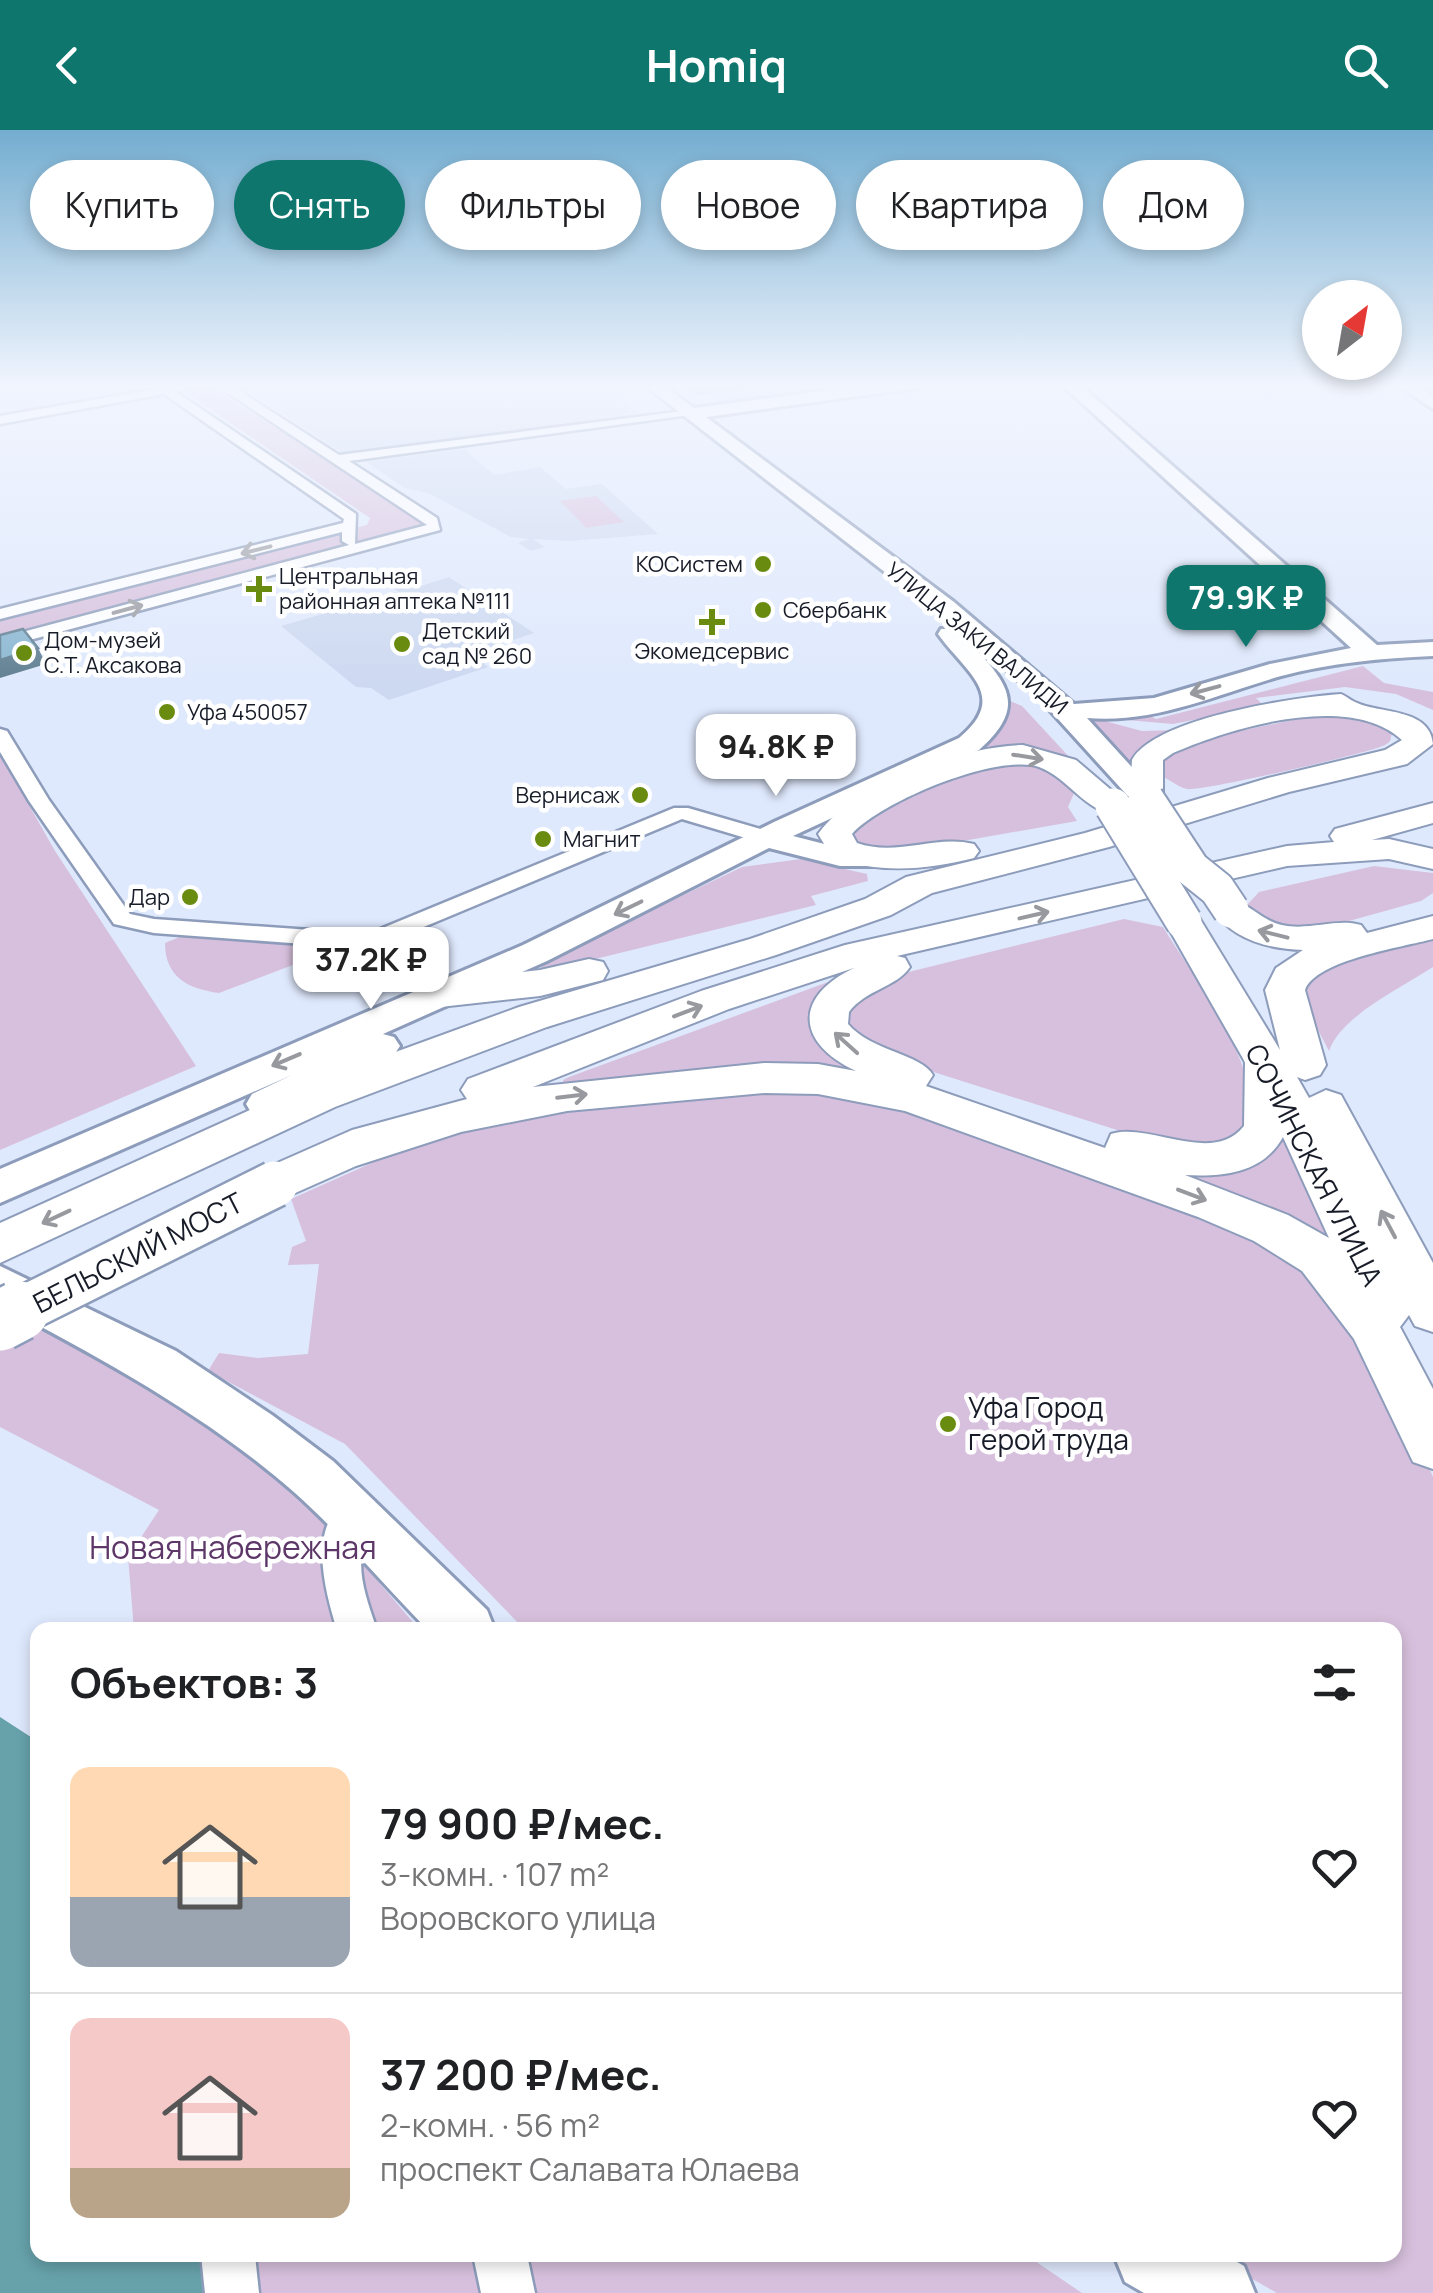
<!DOCTYPE html>
<html lang="ru">
<meta charset="utf-8">
<style>
:root{--surface:#fff;--page:#f2f2f2;--text:#202124;--muted:#757577;--line:#e0e0e0;--accent:#0f766e}
body{margin:0;font-family:Manrope,sans-serif;background:var(--page);color:var(--text);height:100vh;display:flex;flex-direction:column;font-size:38px;white-space:nowrap}
*{box-sizing:border-box;margin:0}
p{font-size:32px;color:var(--muted)}
.icon{flex:none;width:55px;height:55px;fill:none;stroke:currentColor;stroke-width:2;stroke-linecap:round;stroke-linejoin:round}
.map{position:relative;flex:1;overflow:hidden}
.drawer{position:absolute;left:30px;top:1492px;width:1372px;height:640px;display:flex;flex-direction:column;background:var(--surface);border-radius:20px;box-shadow:0 5px 15px #0003}
.drawer>*{flex:none}
.banner{position:absolute;left:30px;top:30px;width:1375px;height:90px;display:flex;gap:20px}
.needle{width:65px;rotate:31deg}
.controls{position:absolute;left:1302px;top:150px;display:grid;gap:20px}
.controls a{display:grid;place-items:center;width:100px;height:100px;border-radius:50%;background:var(--surface);box-shadow:0 5px 15px #0003;font-size:50px}
.price{position:absolute;translate:-50% -85px;padding:0 22px;border-radius:20px;background:#fff;color:#222;font-size:32px;line-height:65px;filter:drop-shadow(0 2px 5px #0008)}
.price::after{content:'';position:absolute;left:50%;top:60px;width:30px;height:22px;margin-left:-15px;background:inherit;clip-path:polygon(0 0,100% 0,50% 100%)}
.price.active{background:var(--accent);color:#fff}
ul{padding:0;list-style:none}
li{display:flex;align-items:center;gap:30px;height:250px;padding:0 40px}
li+li{border-top:2px solid var(--line)}
li span{display:grid;place-items:center;flex:none;width:280px;height:200px;border-radius:20px;color:#555}
li>.icon{margin-inline-start:auto}
span .icon{width:120px;height:120px;fill:#fffc;stroke-width:1}
li b{font-size:42px}
h2{display:flex;justify-content:space-between;align-items:center;height:120px;padding:0 40px;font-size:42px}
.tag{padding:0 35px;border-radius:45px;background:var(--surface);box-shadow:0 5px 15px #0003;font-size:35px;line-height:90px}
.tag.active{background:var(--accent);color:#fff}
header{display:flex;justify-content:space-between;align-items:center;height:130px;padding:0 40px;background:var(--accent);color:#fff;font-size:45px;font-weight:700}
.map>svg:first-child{display:block}
.built{fill:#cdd9f1}
.green{fill:#d7c0dd}
.water{fill:#67a2ab}
.lines{fill:none;stroke-linecap:round;stroke-linejoin:round}
.street-casing{stroke:#8c9cba;stroke-width:5}
.secondary-casing{stroke:#8c9cba;stroke-width:6}
.primary-casing{stroke:#8c9cba;stroke-width:4}
.street{fill:#fff;fill-rule:evenodd}
.secondary{fill:#fff;fill-rule:evenodd}
.primary{fill:#fff;fill-rule:evenodd}
.primary-bridge-far2-casing{stroke:#8c9cba;stroke-width:39;stroke-linecap:butt}
.primary-bridge-far1-casing{stroke:#8c9cba;stroke-width:50;stroke-linecap:butt}
.primary-bridge-casing{stroke:#8c9cba;stroke-width:64;stroke-linecap:butt}
.primary-bridge-far2{stroke:#fff;stroke-width:35}
.primary-bridge-far1{stroke:#fff;stroke-width:45}
.primary-bridge{stroke:#fff;stroke-width:59}
.wall{fill:#769db4}
.shaded-wall{fill:#607f92}
.building{fill:#89b6d1;stroke:#607f92;stroke-width:2.5}
.oneway{stroke:#97999e}
.poi-dot{fill:#698b10;stroke:#fff;stroke-width:4}
.labels{text-anchor:middle;stroke-width:9;stroke-linejoin:round;paint-order:stroke}
.far-poi-label{font-size:22px;fill:#171c28;stroke:#fff;text-anchor:start}
.far-street-label{font-size:22px;fill:#171c28;stroke:#fff}
.street-label{font-size:28px;fill:#171c28;stroke:#fff}
.poi-label{font-size:28px;fill:#171c28;stroke:#fff;text-anchor:start}
.near-park-label{font-size:32px;fill:#5e3769;stroke:#fff}
</style>
<header><svg class="icon" aria-label="back" viewBox="0 0 24 24"><path d="M15 5l-7 7 7 7"/></svg>Homiq<svg class="icon" aria-label="search" viewBox="0 0 24 24"><circle cx="10" cy="10" r="6"/><path d="M15 15l6 6"/></svg></header>
<div class="map">
<svg width="1433" height="2163" viewBox="0 0 1433 2163">
<rect width="100%" height="100%" fill="#dfe9fd"/>
<path class="built" d="M0,253H137L143,256L30,279H0Z
M601,253L640,284L343,323L236,254Z
M673,253H784L799,263L721,272L710,265L691,266Z
M464,319L494,345L540,337L566,359L602,354L658,404L569,411L533,409L544,417L531,421L518,413L529,409L511,407L428,363L405,358L366,332Z
M449,447L534,503L471,524L488,537L389,570L371,558L356,557L281,496L398,462L395,459L416,453L421,456Z"/>
<path class="green" d="M172,253L206,254L433,397L0,508V487L367,395L370,388Z
M596,366L624,392L586,398L560,371Z
M1363,536L1384,553L1433,562V580L1396,564L1345,557L1256,568L1264,576L1173,594L1115,589L1143,582L1156,589Z
M1010,571L1022,576L1072,630L968,623L1000,598Z
M1322,584L1372,588L1392,603C1390,610 1392,611 1385,615C1370,623 1200,662 1187,659C1177,657 1169,648 1159,646L1164,623L1186,612Z
M1086,586L1142,601L1180,600L1141,618L1134,632H1129Z
M0,624L55,721L196,936L0,1020Z
M1001,630L1057,640L1075,661L1068,677L1077,691L923,718L858,717L849,706C882,668 953,643 1001,630Z
M801,729L867,744L868,751L811,766L816,775L542,842L539,840L548,830L742,737Z
M1374,736L1433,743V763L1421,771L1331,796L1274,798L1246,776L1259,762Z
M1124,789L1163,797C1194,848 1258,930 1251,991L1225,1014L1155,1012L924,939L847,904L846,868L876,850Z
M1433,804V837C1401,858 1341,886 1329,921L1306,877L1305,853L1332,833Z
M199,805L343,816L219,863C188,859 165,847 165,813L182,806Z
M839,848L823,860L876,944L564,955L563,950L569,947Z
M766,956L862,964L1289,1118L1386,1238L1433,1347V2163H1277L1210,2125H1395V1500H525L345,1314L208,1241L219,1223L258,1228L308,1224L319,1134L288,1135L292,1117L306,1111L291,1069L403,1019L523,979Z
M1284,1002L1356,1148L1140,1030L1246,1038L1272,1022Z
M0,1172C108,1232 216,1289 307,1375C347,1413 383,1458 420,1500H134L128,1427L159,1380L0,1297Z
M200,2125H1026L1082,2163H204Z"/>
<path class="water" d="M0,1587L37,1611L38,2125H200L204,2163H0Z"/>
<g class="lines">
<defs>
<path id="street" d="M149,253L183,256V260L176,262L356,384L355,414L427,395L213,253H227L339,325L691,280L697,284L349,331L437,388L440,400L0,518V508L349,415L342,411V402L0,489V479L343,393L344,389L164,264L0,294V286L156,259Z
M0,599L7,601L49,670L130,784L154,789L368,804L674,678H688L774,703L777,708L766,714L682,689L371,819L154,803L114,794L29,671L0,622Z
M355,1367L368,1373L373,1385C353,1432 361,1453 377,1500H337C325,1461 304,1388 355,1367Z
M201,2125H255L259,2163H205Z
M473,2125H527L535,2163H481Z"/>
<path id="secondary" d="M642,253H660L694,278L881,253H925L917,258L706,287L954,472L1074,574L1154,568L1270,534L1351,518L1060,253H1078L1377,515L1433,512V526C1382,528 1330,533 1281,546C1218,564 1154,594 1087,588L1161,669L1156,675H1136L1038,567L960,501C998,546 1036,570 979,620L793,706L840,718L896,722L901,729L896,736H840L769,718L547,831L383,904L394,907L400,916L394,925L280,984L266,988L252,984L246,974L252,964L292,945L0,1073V1039L523,815L774,692L959,608C1010,566 966,543 938,504L941,499H958Z
M1395,253H1414L1433,266V279Z
M0,1136L176,1221L272,1285L333,1331L487,1480L495,1500H428C384,1455 342,1405 295,1363C206,1285 104,1230 0,1175Z
M1114,2125H1225L1244,2136L1255,2163H1144L1125,2152Z"/>
<path id="primary" d="M1341,564C1346,566 1350,570 1355,572C1378,584 1430,577 1433,614L1407,634L1289,662L1109,717L932,763L891,785L776,825L547,897L335,977L0,1133V1093L305,955L519,877L750,809L865,769L906,747L1085,703L1268,648L1385,620L1402,610C1349,561 1231,598 1173,623L1163,630V664L1158,676H1134L1130,669L1132,630C1155,588 1295,567 1341,564Z
M1023,615L1076,630L1130,676L1125,683C1091,691 1070,648 1039,637C996,623 881,672 852,704L857,713C897,727 936,704 974,714L979,721L974,728C927,740 878,744 832,727L818,704C853,654 963,616 1023,615Z
M1433,673V693L1372,710L1389,709L1433,719V739L1389,729L1287,736L897,826L905,828L910,837C897,857 865,860 849,882L848,894C871,921 921,924 933,945L926,956L1105,1018L1111,1004C1150,992 1212,1036 1244,996L1245,932L1165,792L1171,784L1184,781L1197,784L1280,920L1265,860L1276,838L1303,820C1269,819 1233,810 1213,780L1218,772C1246,765 1256,789 1282,795C1309,801 1336,788 1361,795L1367,803L1433,786V809C1403,817 1316,830 1305,860L1326,935L1320,945L1305,950L1297,947L1309,968L1326,960L1341,965L1433,1133V1202L1415,1196L1409,1185L1400,1197L1433,1259V1339L1413,1332L1354,1209L1302,1141L1254,1111L1198,1087L905,981L818,964L765,963L567,981L461,1002L356,1036L275,1072L259,1067L252,1054L259,1041L352,1000L467,969L461,960L468,949L701,861L845,815L1287,716L1334,712L1330,706L1335,699ZM854,838C793,867 796,913 856,941L818,934L765,933L533,957L729,879ZM1283,1007L1329,1108L1288,1085L1185,1045C1224,1047 1263,1043 1283,1007Z
M589,829L603,832L608,841L603,850L540,866L440,877L426,873L420,864L426,855L440,851L540,840Z"/>
</defs>
<use href="#street" class="street-casing"/>
<use href="#secondary" class="secondary-casing"/>
<use href="#primary" class="primary-casing"/>
<use href="#street" class="street"/>
<use href="#secondary" class="secondary"/>
<use href="#primary" class="primary"/>
<defs>
<path id="primary-bridge-far2" d="M1146,669L1192,739L1217,759L1231,780
M1113,676L1184,792"/>
<path id="primary-bridge-far1" d="M14,1184L275,1054"/>
<path id="primary-bridge" d="M0,1191L19,1181"/>
</defs>
<use href="#primary-bridge-far2" class="primary-bridge-far2-casing"/>
<use href="#primary-bridge-far1" class="primary-bridge-far1-casing"/>
<use href="#primary-bridge" class="primary-bridge-casing"/>
<use href="#primary-bridge-far2" class="primary-bridge-far2"/>
<use href="#primary-bridge-far1" class="primary-bridge-far1"/>
<use href="#primary-bridge" class="primary-bridge"/>
</g>
<path class="wall" d="M681,253H743V259L697,265Z"/>
<path class="shaded-wall" d="M697,253H743V259L697,265Z
M38,518L46,534L0,548V530Z"/>
<path class="building" d="M23,499L38,518L0,530V505Z"/>
<defs><path id="oneway-shaft" d="M-6 0H5M1.5-3L5.5 0L1.5 3" fill="none" stroke-width="1.6" stroke-linecap="round" stroke-linejoin="round" transform="scale(2.5)"/></defs>
<g class="oneway">
<use href="#oneway-shaft" transform="translate(256 420) rotate(166)"/>
<use href="#oneway-shaft" transform="translate(128 479) rotate(-15)"/>
<use href="#oneway-shaft" transform="translate(1205 560) rotate(165)"/>
<use href="#oneway-shaft" transform="translate(1028 627) rotate(9)"/>
<use href="#oneway-shaft" transform="translate(628 778) rotate(154)"/>
<use href="#oneway-shaft" transform="translate(1034 785) rotate(-13)"/>
<use href="#oneway-shaft" transform="translate(1273 804) rotate(-166)"/>
<use href="#oneway-shaft" transform="translate(688 881) rotate(-21)"/>
<use href="#oneway-shaft" transform="translate(846 913) rotate(-138)"/>
<use href="#oneway-shaft" transform="translate(286 930) rotate(157)"/>
<use href="#oneway-shaft" transform="translate(572 966) rotate(-7)"/>
<use href="#oneway-shaft" transform="translate(1192 1065) rotate(21)"/>
<use href="#oneway-shaft" transform="translate(56 1087) rotate(155)"/>
<use href="#oneway-shaft" transform="translate(1388 1094) rotate(-118)"/>
</g>
<linearGradient id="sky" x2="0" y2="1"><stop stop-color="#74add0"/><stop offset="0.46" stop-color="#f1f5fe"/><stop offset="1" stop-color="#f1f5fe" stop-opacity="0"/></linearGradient>
<rect width="1433" height="556" fill="url(#sky)"/>
<g class="poi-dot">
<circle cx="763" cy="434" r="10"/>
<path d="M254 444h10v10h10v10h-10v10h-10v-10h-10v-10h10z"/>
<circle cx="763" cy="480" r="10"/>
<path d="M707 477h10v10h10v10h-10v10h-10v-10h-10v-10h10z"/>
<circle cx="402" cy="514" r="10"/>
<circle cx="24" cy="523" r="10"/>
<circle cx="167" cy="582" r="10"/>
<circle cx="640" cy="665" r="10"/>
<circle cx="543" cy="709" r="10"/>
<circle cx="190" cy="767" r="10"/>
<circle cx="948" cy="1294" r="10"/>
</g>
<g class="labels">
<g class="far-poi-label">
<text x="743" y="442" text-anchor="end">КОСистем</text>
<text x="279" y="454">Центральная<tspan x="279" dy="25">районная аптека №111</tspan></text>
<text x="783" y="488">Сбербанк</text>
<text x="422" y="509">Детский<tspan x="422" dy="25">сад № 260</tspan></text>
<text x="44" y="518">Дом-музей<tspan x="44" dy="25">С.Т. Аксакова</tspan></text>
<text x="712" y="529" text-anchor="middle">Экомедсервис</text>
<text x="187" y="590">Уфа 450057</text>
<text x="620" y="673" text-anchor="end">Вернисаж</text>
<text x="563" y="717">Магнит</text>
<text x="170" y="775" text-anchor="end">Дар</text>
</g>
<g class="far-street-label">
<text transform="translate(977 508) rotate(39)" y="8">УЛИЦА ЗАКИ ВАЛИДИ</text>
</g>
<g class="street-label">
<text transform="translate(1314 1035) rotate(63)" y="10">СОЧИНСКАЯ УЛИЦА</text>
<text transform="translate(138 1123) rotate(-27)" y="10">БЕЛЬСКИЙ МОСТ</text>
</g>
<g class="poi-label">
<text x="968" y="1288">Уфа Город<tspan x="968" dy="32">герой труда</tspan></text>
</g>
<g class="near-park-label">
<text x="233" y="1429">Новая набережная</text>
</g>
</g>
</svg>
<div class="controls">
<a><svg class="needle" viewBox="-14 -14 28 28"><path d="M0-13l5 13h-10z" fill="#e53935"/><path d="M0 13l5-13h-10z" fill="#757577"/></svg></a>
</div>
<b class="price active" style="left:1246px;top:520px">79.9K ₽</b>
<b class="price" style="left:776px;top:669px">94.8K ₽</b>
<b class="price" style="left:371px;top:882px">37.2K ₽</b>
<div class="banner">
<a class="tag">Купить</a>
<a class="tag active">Снять</a>
<a class="tag">Фильтры</a>
<a class="tag">Новое</a>
<a class="tag">Квартира</a>
<a class="tag">Дом</a>
</div>
<section class="drawer">
<h2>Объектов: 3<svg class="icon" aria-label="filters" viewBox="0 0 24 24"><path d="M4 7h16M4 17h16"/><circle cx="9" cy="7" r="2"/><circle cx="15" cy="17" r="2"/></svg></h2>
<ul>
<li><span style="background:linear-gradient(#ffd9b3 65%,#9aa5b1 0)"><svg class="icon" aria-label="home" viewBox="0 0 24 24"><path d="M3 11l9-7 9 7M6 9v11h12V9"/></svg></span><div><b>79 900 ₽/мес.</b><p>3-комн. · 107 m²</p><p>Воровского улица</p></div><svg class="icon" aria-label="heart" viewBox="0 0 24 24"><path d="M12 20l-8-8c-3-5 5-10 8-4 3-6 11-1 8 4z"/></svg></li>
<li><span style="background:linear-gradient(#f6c9c9 75%,#b9a48a 0)"><svg class="icon" aria-label="home" viewBox="0 0 24 24"><path d="M3 11l9-7 9 7M6 9v11h12V9"/></svg></span><div><b>37 200 ₽/мес.</b><p>2-комн. · 56 m²</p><p>проспект Салавата Юлаева</p></div><svg class="icon" aria-label="heart" viewBox="0 0 24 24"><path d="M12 20l-8-8c-3-5 5-10 8-4 3-6 11-1 8 4z"/></svg></li>
</ul>
</section>
</div>
